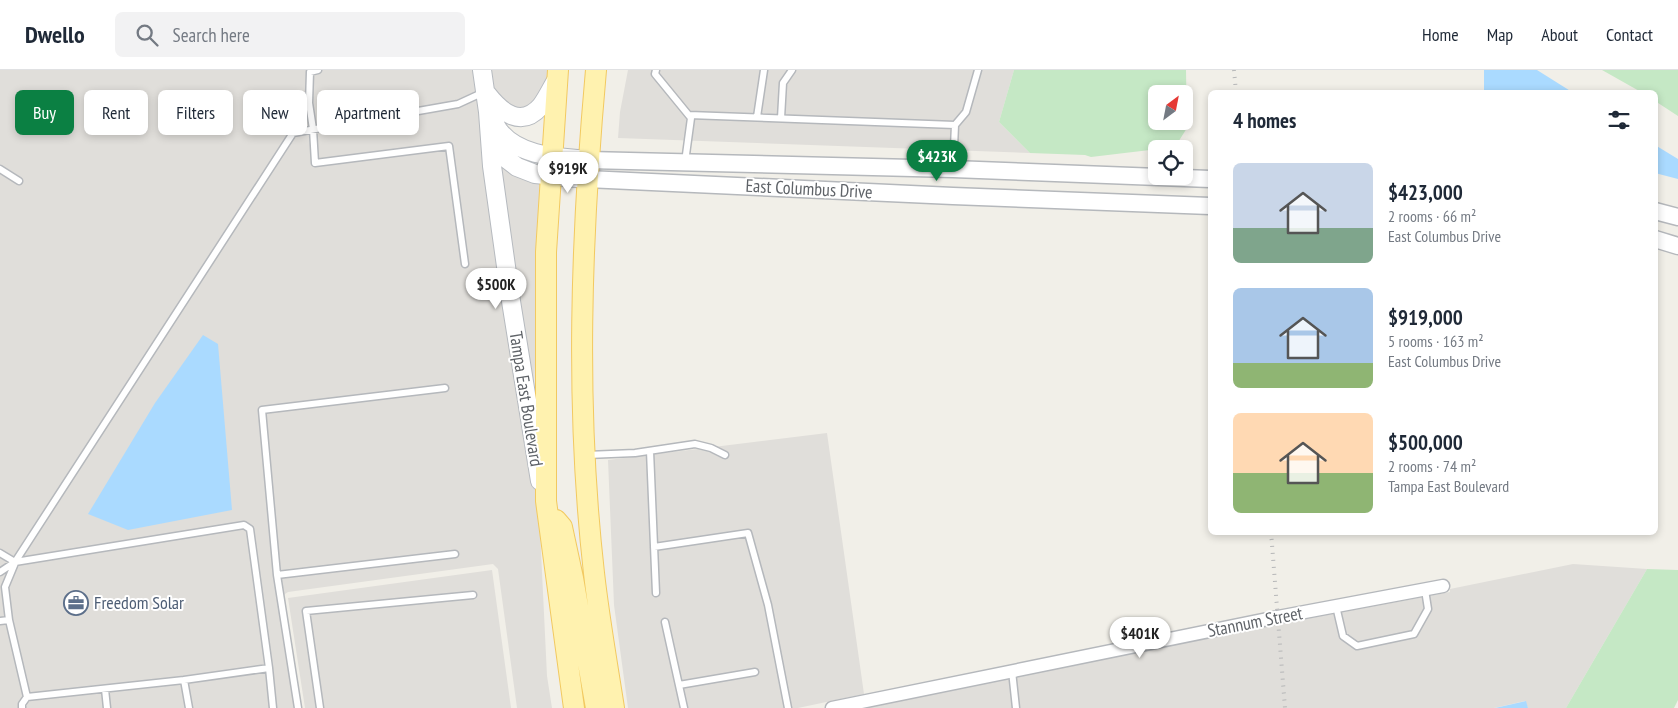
<!DOCTYPE html>
<meta charset="utf-8">
<style>
:root{--surface:#fff;--page:#f2f2f3;--text:#1f2937;--muted:#747a83;--line:#e0e1e3;--accent:#0b8043}
body{margin:0;font-family:"PT Sans Narrow",sans-serif;background:var(--page);color:var(--text);height:100vh;display:flex;flex-direction:column;font-size:19px;white-space:nowrap}
*{box-sizing:border-box;margin:0}
p{font-size:16px;color:var(--muted)}
.icon{flex:none;width:28px;height:28px;fill:none;stroke:currentColor;stroke-width:2;stroke-linecap:round;stroke-linejoin:round}
.map{position:relative;flex:1;overflow:hidden}
.side{position:absolute;left:1208px;top:20px;width:450px;height:445px;display:flex;flex-direction:column;background:var(--surface);border-radius:8px;box-shadow:0 2px 8px #0003}
.side>*{flex:none}
.top-card{position:absolute;left:15px;top:20px;width:475px;height:45px;display:flex;gap:10px}
.needle{width:32px;rotate:32deg}
.tools{position:absolute;left:1148px;top:15px;display:grid;gap:10px}
.tools a{display:grid;place-items:center;width:45px;height:45px;border-radius:8px;background:var(--surface);box-shadow:0 2px 8px #0003;font-size:25px}
.price{position:absolute;translate:-50% -42px;padding:0 11px;border-radius:18px;background:#fff;color:#222;font-size:16px;line-height:32px;filter:drop-shadow(0 1px 2px #0008)}
.price::after{content:'';position:absolute;left:50%;top:30px;width:15px;height:11px;margin-left:-8px;background:inherit;clip-path:polygon(0 0,100% 0,50% 100%)}
.price.current{background:var(--accent);color:#fff}
ul{padding:0;list-style:none}
li{display:flex;align-items:center;gap:15px;height:125px;padding:0 25px}
li span{display:grid;place-items:center;flex:none;width:140px;height:100px;border-radius:8px;color:#555}
li>.icon{margin-inline-start:auto}
span .icon{width:60px;height:60px;fill:#fffc;stroke-width:1}
li b{font-size:21px}
h2{display:flex;justify-content:space-between;align-items:center;height:60px;padding:0 25px;font-size:21px}
.tag{padding:0 18px;border-radius:8px;background:var(--surface);box-shadow:0 2px 8px #0003;font-size:18px;line-height:45px}
.tag.current{background:var(--accent);color:#fff}
header{display:flex;align-items:center;gap:30px;box-sizing:border-box;height:70px;padding:0 25px;background:var(--surface);border-bottom:1px solid var(--line)}
header strong{font-size:24px}
nav{display:flex;gap:28px;margin-inline-start:auto;font-size:18px}
.search{width:350px;height:45px;background:var(--page);display:flex;align-items:center;gap:12px;box-sizing:border-box;padding:0 18px;border-radius:8px;color:var(--muted);font-size:19px}
.map>svg:first-child{display:block}
.industrial{fill:#e0deda}
.green{fill:#c5e8c5;fill-rule:evenodd}
.water{fill:#aadaff}
.lines{fill:none;stroke-linecap:round;stroke-linejoin:round}
.service-casing{stroke:#b5b8bc;stroke-width:9}
.minor-casing{stroke:#b5b8bc;stroke-width:15}
.tertiary-casing{stroke:#b5b8bc;stroke-width:19}
.secondary-casing{stroke:#b6babf;stroke-width:20}
.primary-casing{stroke:#f2c960;stroke-width:22}
.service{stroke:#fff;stroke-width:6}
.minor{stroke:#fff;stroke-width:12}
.tertiary{stroke:#fff;stroke-width:16}
.secondary{stroke:#fff;stroke-width:18}
.primary{stroke:#fff2af;stroke-width:20}
.rail{stroke:#b6b7b8;stroke-width:4;stroke-dasharray:1 6;stroke-linecap:butt}
.labels{text-anchor:middle;stroke-width:4;stroke-linejoin:round;paint-order:stroke}
.street-label{font-size:18px;fill:#5f6368;stroke:#fff}
.service-label{font-size:18px;fill:#4e5e75;stroke:#fff;text-anchor:start}
</style>
<header>
<strong>Dwello</strong>
<div class="search"><svg class="icon" aria-label="search" viewBox="0 0 24 24"><circle cx="10" cy="10" r="6"/><path d="M15 15l6 6"/></svg>Search here</div>
<nav><a>Home</a><a>Map</a><a>About</a><a>Contact</a></nav>
</header>
<div class="map">
<svg width="1678" height="638" viewBox="0 0 1678 638">
<rect width="100%" height="100%" fill="#f1efe8"/>
<path class="industrial" d="M0,0H475L478,19L475,21L478,25L484,76L481,79L484,82L523,348L539,440L547,606L552,638H517L498,499L493,494L288,522L285,524L283,528L299,638H0Z
M489,0H551L549,10L536,31L527,38H512L491,18Z
M628,0H1014L999,52L1030,83L618,68L620,42Z
M499,93L543,113L534,317V333Z
M827,363L864,624L798,638H628L614,535L608,390Z
M1573,494L1647,499L1566,638H1528L1525,631L1494,638H867L1278,554L1450,522V519Z
M492,500L511,638H305L288,528Z"/>
<path class="green" d="M1014,0H1186L1187,58L1175,77L1091,87L1085,85L1030,83L999,52ZM1156,24H1184V51H1156Z
M1602,0H1678V46L1655,31V22H1641Z
M1647,499L1678,500V630L1674,638H1566Z"/>
<path class="water" d="M1484,0H1537L1572,22H1484Z
M1655,75L1678,89V109L1655,103Z
M203,265L218,274L232,440L128,460L88,444L155,333Z
M1526,631L1528,638H1494H1495Z"/>
<g class="lines">
<defs>
<path id="service" d="M318,0L310,2L309,33L313,59L315,93L449,76L465,194
M656,0L655,4L691,48L685,92
M689,45L955,55L953,99
M757,47L764,0
M781,48L783,13L792,0
M955,55L966,42L978,0
M0,99L19,111
M650,381L656,523
M587,385L635,383L695,374L711,378L725,385
M654,477L748,463L768,535L788,638
M0,483L15,492L293,63L458,34L484,22
M0,502L15,492L244,455L250,459L269,598
M277,505L262,340L445,318
M1336,536L1343,566L1357,576L1414,564L1428,539L1425,520
M9,550L27,627
M0,551L9,550L5,517L15,493
M665,552L684,638
M1012,601L1016,638
M184,610L189,638
M679,615L755,602
M105,619L107,638
M22,638V634L27,627L184,610L269,598L273,638
M298,638L277,505L455,484
M320,638L306,541L473,525"/>
<path id="minor" d="M832,638L1278,547L1443,516"/>
<path id="tertiary" d="M588,90L953,99L1210,109
M587,109L953,126L1210,136
M1655,141L1678,147
M1655,169L1678,176"/>
<path id="secondary" d="M482,0L488,42L492,96L510,225L540,411
M487,24C501,42 521,59 541,36C547,28 552,17 557,9
M490,45C493,50 496,57 500,62C521,87 558,87 588,90
M491,77L517,97L535,104L587,109"/>
<path id="primary" d="M558,0L546,182V431L574,638
M596,0C581,167 575,336 594,503C599,548 607,593 614,638
M556,450L562,457L573,508L596,638"/>
</defs>
<use href="#service" class="service-casing"/>
<use href="#minor" class="minor-casing"/>
<use href="#tertiary" class="tertiary-casing"/>
<use href="#secondary" class="secondary-casing"/>
<use href="#primary" class="primary-casing"/>
<use href="#service" class="service"/>
<use href="#minor" class="minor"/>
<use href="#tertiary" class="tertiary"/>
<use href="#secondary" class="secondary"/>
<use href="#primary" class="primary"/>
<path class="rail" d="M1234,0L1236,22
M1271,462L1285,638"/>
</g>
<defs>
<symbol id="office-ring" viewBox="-11 -11 22 22"><circle r="9.5" fill="#fff" stroke="#5c6f8a" stroke-width="1.5"/><path d="M-6-3h4V-5.5h4V-3h4V5H-6ZM-1-4.5V-3h2v-1.5ZM-6 0V1H6V0Z" fill="#5c6f8a"/></symbol>
</defs>
<g fill-rule="evenodd">
<use href="#office-ring" x="62" y="519" width="28" height="28"/>
</g>
<g class="labels">
<g class="street-label">
<text transform="translate(809 119) rotate(3)" y="6">East Columbus Drive</text>
<text transform="translate(526 329) rotate(81)" y="6">Tampa East Boulevard</text>
<text transform="translate(1255 552) rotate(-11)" y="6">Stannum Street</text>
</g>
<g class="service-label">
<text x="94" y="539">Freedom Solar</text>
</g>
</g>
</svg>
<div class="tools">
<a><svg class="needle" viewBox="-14 -14 28 28"><path d="M0-13l5 13h-10z" fill="#e53935"/><path d="M0 13l5-13h-10z" fill="#747a83"/></svg></a>
<a><svg class="icon" aria-label="locate" viewBox="0 0 24 24"><circle cx="12" cy="12" r="6"/><path d="M12 2v4M12 18v4M2 12h4M18 12h4"/></svg></a>
</div>
<b class="price current" style="left:937px;top:112px">$423K</b>
<b class="price" style="left:568px;top:124px">$919K</b>
<b class="price" style="left:496px;top:240px">$500K</b>
<b class="price" style="left:1140px;top:589px">$401K</b>
<div class="top-card">
<a class="tag current">Buy</a>
<a class="tag">Rent</a>
<a class="tag">Filters</a>
<a class="tag">New</a>
<a class="tag">Apartment</a>
</div>
<section class="side">
<h2>4 homes<svg class="icon" aria-label="filters" viewBox="0 0 24 24"><path d="M4 7h16M4 17h16"/><circle cx="9" cy="7" r="2"/><circle cx="15" cy="17" r="2"/></svg></h2>
<ul>
<li><span style="background:linear-gradient(#c9d6e8 65%,#7fa58c 0)"><svg class="icon" aria-label="home" viewBox="0 0 24 24"><path d="M3 11l9-7 9 7M6 9v11h12V9"/></svg></span><div><b>$423,000</b><p>2 rooms · 66 m²</p><p>East Columbus Drive</p></div></li>
<li><span style="background:linear-gradient(#a9c7e8 75%,#8fb573 0)"><svg class="icon" aria-label="home" viewBox="0 0 24 24"><path d="M3 11l9-7 9 7M6 9v11h12V9"/></svg></span><div><b>$919,000</b><p>5 rooms · 163 m²</p><p>East Columbus Drive</p></div></li>
<li><span style="background:linear-gradient(#ffd9b3 60%,#8fb573 0)"><svg class="icon" aria-label="home" viewBox="0 0 24 24"><path d="M3 11l9-7 9 7M6 9v11h12V9"/></svg></span><div><b>$500,000</b><p>2 rooms · 74 m²</p><p>Tampa East Boulevard</p></div></li>
</ul>
</section>
</div>
